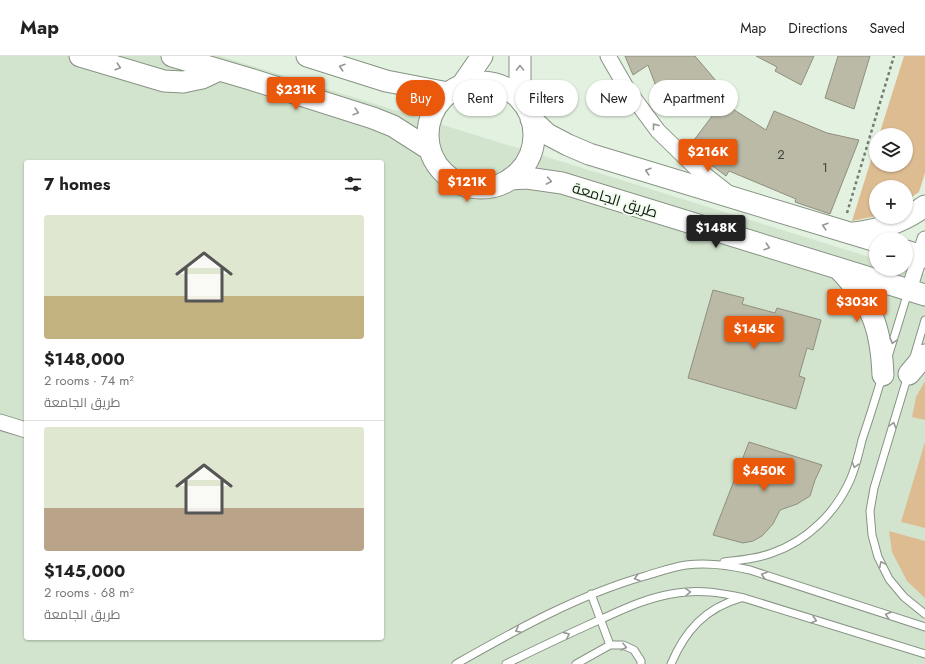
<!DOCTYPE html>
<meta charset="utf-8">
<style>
:root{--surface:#fff;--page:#f6f6f6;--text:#222;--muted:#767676;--line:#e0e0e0;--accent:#ea580c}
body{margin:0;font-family:Jost,Cairo,sans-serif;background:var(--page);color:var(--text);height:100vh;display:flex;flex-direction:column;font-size:15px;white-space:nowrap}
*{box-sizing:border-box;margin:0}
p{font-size:13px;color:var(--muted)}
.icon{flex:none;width:22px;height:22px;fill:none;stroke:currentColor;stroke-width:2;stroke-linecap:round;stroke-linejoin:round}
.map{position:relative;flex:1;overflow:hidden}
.details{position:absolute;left:24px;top:104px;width:360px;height:480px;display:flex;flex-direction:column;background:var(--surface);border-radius:4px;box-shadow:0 1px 3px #0004}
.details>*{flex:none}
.hud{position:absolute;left:396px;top:24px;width:380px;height:36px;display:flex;gap:8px}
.tools{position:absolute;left:869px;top:72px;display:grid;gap:8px}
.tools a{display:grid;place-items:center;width:44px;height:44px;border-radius:50%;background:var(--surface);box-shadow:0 1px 3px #0004;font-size:20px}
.price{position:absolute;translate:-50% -34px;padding:0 9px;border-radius:4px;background:var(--accent);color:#fff;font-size:13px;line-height:26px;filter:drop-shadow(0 1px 2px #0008)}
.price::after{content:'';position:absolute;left:50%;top:24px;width:12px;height:9px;margin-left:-6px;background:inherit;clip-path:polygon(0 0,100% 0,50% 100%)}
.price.active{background:#222;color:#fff}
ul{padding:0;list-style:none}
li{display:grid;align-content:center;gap:8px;height:212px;padding:0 20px}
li+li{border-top:1px solid var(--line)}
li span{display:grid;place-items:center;height:124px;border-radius:4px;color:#555}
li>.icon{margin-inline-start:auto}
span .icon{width:72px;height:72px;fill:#fffc;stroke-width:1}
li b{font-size:17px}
h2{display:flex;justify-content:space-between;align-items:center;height:48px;padding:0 20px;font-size:17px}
.pill{padding:0 14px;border-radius:18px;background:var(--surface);box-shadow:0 1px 3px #0004;font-size:14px;line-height:36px}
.pill.active{background:var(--accent);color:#fff}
header{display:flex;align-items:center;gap:24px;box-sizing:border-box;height:56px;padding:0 20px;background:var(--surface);border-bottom:1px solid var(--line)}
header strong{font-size:19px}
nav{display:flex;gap:22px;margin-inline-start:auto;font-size:14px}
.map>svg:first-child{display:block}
.built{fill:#d2e4ce;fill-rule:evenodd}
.green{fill:#ddbc92}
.building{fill:#babaa7;stroke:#908f7e}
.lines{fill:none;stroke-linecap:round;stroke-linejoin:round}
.lane-casing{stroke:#879384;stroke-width:9}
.street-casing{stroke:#879384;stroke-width:17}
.secondary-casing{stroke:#879384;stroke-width:23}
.path{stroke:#737c71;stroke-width:2.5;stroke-dasharray:3 3;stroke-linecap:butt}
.lane{stroke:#fff;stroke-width:7}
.street{stroke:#fff;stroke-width:15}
.secondary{stroke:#fff;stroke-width:21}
.oneway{stroke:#969895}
.labels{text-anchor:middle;stroke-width:4;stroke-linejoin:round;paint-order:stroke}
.number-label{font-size:13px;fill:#3e4239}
.street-label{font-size:15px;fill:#151a14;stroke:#f1feed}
</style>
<header>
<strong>Map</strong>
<nav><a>Map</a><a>Directions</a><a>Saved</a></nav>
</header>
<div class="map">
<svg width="925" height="608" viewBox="0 0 925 608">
<rect width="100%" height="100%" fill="#e3f1e0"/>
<path class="built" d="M0,0H220L876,203V213L906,212L925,218V608H0ZM26,106H382V582H26Z"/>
<path class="green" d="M904,0H925V117L919,136L906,145V131H876V160L852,165L876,88V109H906V79H879Z
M925,325V364L912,361L916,341Z
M925,386V472L901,466Z
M889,475L925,485V542L907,525L892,496Z"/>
<path class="building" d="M625,0H695L717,26L685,53L678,44L667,49L660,48L655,43L657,33L648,9L633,19Z
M756,0H814L801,29L775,15L777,11Z
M838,0H870L854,53L825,42Z
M719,51L729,56L731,52L766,74L774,55L827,77L859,84L830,158L795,146L796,143L729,115L726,120L690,93L688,92Z
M713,234L744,242L742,248L775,257L777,252L821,264L813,294L807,292L799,320L805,322L796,353L688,322Z
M749,386L822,409L815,424L810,440L797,448L780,454L773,468L762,480L753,485L743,487L713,479Z"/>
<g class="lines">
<defs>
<path id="lane" d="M888,301L908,236
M914,301L925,264
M908,319L874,432L870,455L872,479L878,501L889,523L904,541L925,558
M724,506C740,504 756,503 772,497C807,485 836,457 851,422C856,410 859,397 862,384C869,363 876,342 882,320
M591,538L610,589
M456,608C516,574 578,539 645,520C659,516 672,511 686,509C708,506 729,509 750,514L925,571
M506,608C536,593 566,579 597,565C624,553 648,541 677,537C700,533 722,537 744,542L925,598
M576,608L610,589H623L634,594L641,605V608
M671,608C685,575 705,552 741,542"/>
<path id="street" d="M608,0L627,33L658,75L695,111L728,137
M909,234L925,183
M0,366L26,374"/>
<path id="secondary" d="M80,0L164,25L183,26L202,22L219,14
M172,0L250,23L373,62L393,70L429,93
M307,0L386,25L448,37
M520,0V28L526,51
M428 79a53 53 0 1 1 106 0a53 53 0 1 1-106 0Z
M462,29L482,0
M531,63L547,78L568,89L589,98L876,185
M510,123L527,122L562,127L925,239
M854,177C880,174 903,166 925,150
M906,195L925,201
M839,213C872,248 881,271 883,319
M909,318L925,299"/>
</defs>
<use href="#lane" class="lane-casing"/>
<use href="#street" class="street-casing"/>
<use href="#secondary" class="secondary-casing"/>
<path class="path" d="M847,157L894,0"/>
<use href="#lane" class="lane"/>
<use href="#street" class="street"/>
<use href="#secondary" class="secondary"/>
</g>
<defs><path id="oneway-chevron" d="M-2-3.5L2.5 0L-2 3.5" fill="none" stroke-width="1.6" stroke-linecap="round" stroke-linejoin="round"/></defs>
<g class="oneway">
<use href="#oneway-chevron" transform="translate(118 11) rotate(17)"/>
<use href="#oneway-chevron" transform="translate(342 11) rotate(-162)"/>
<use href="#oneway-chevron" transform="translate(520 12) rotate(-91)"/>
<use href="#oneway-chevron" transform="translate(356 56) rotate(17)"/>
<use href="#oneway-chevron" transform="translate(655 70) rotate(-128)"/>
<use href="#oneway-chevron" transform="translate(648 115) rotate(-163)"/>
<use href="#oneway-chevron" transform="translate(549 125) rotate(11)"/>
<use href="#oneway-chevron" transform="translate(825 170) rotate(-163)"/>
<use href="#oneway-chevron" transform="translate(767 191) rotate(17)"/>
<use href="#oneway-chevron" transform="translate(893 285) rotate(107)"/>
<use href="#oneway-chevron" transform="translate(893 369) rotate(-73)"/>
<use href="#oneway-chevron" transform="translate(855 409) rotate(107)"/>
<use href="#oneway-chevron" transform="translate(882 508) rotate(-117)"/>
<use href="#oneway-chevron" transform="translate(764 519) rotate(-162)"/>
<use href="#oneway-chevron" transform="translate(637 522) rotate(163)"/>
<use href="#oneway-chevron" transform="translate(688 536) rotate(-3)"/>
<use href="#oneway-chevron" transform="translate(888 559) rotate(-162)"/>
<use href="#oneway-chevron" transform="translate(814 564) rotate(17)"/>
<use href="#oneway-chevron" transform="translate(518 574) rotate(154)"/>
<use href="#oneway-chevron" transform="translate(567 579) rotate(-24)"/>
<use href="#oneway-chevron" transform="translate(624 591) rotate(14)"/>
</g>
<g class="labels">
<g class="number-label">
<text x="781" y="103">2</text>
<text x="825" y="116">1</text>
</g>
<g class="street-label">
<text transform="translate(615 144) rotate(17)" y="5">طريق الجامعة</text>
</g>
</g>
</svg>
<div class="tools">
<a><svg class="icon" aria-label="layers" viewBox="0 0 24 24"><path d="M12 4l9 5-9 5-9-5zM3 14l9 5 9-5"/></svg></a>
<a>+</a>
<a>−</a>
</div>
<b class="price" style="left:296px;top:55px">$231K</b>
<b class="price" style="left:708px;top:117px">$216K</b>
<b class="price" style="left:467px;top:147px">$121K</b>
<b class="price active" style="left:716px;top:193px">$148K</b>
<b class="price" style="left:857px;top:267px">$303K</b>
<b class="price" style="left:754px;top:294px">$145K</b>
<b class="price" style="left:764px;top:436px">$450K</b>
<div class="hud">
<a class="pill active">Buy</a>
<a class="pill">Rent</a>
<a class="pill">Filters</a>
<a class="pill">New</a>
<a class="pill">Apartment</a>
</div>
<section class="details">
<h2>7 homes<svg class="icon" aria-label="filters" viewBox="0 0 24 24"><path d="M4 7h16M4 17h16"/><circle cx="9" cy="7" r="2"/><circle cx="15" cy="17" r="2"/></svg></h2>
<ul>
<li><span style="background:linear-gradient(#dfe7d0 65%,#c2b280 0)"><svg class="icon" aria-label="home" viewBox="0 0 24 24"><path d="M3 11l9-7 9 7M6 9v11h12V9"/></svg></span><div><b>$148,000</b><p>2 rooms · 74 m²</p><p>طريق الجامعة</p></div></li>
<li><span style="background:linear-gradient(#dfe7d0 65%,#b9a48a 0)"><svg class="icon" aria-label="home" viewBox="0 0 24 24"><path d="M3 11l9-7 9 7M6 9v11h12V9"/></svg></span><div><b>$145,000</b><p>2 rooms · 68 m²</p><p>طريق الجامعة</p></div></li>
</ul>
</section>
</div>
